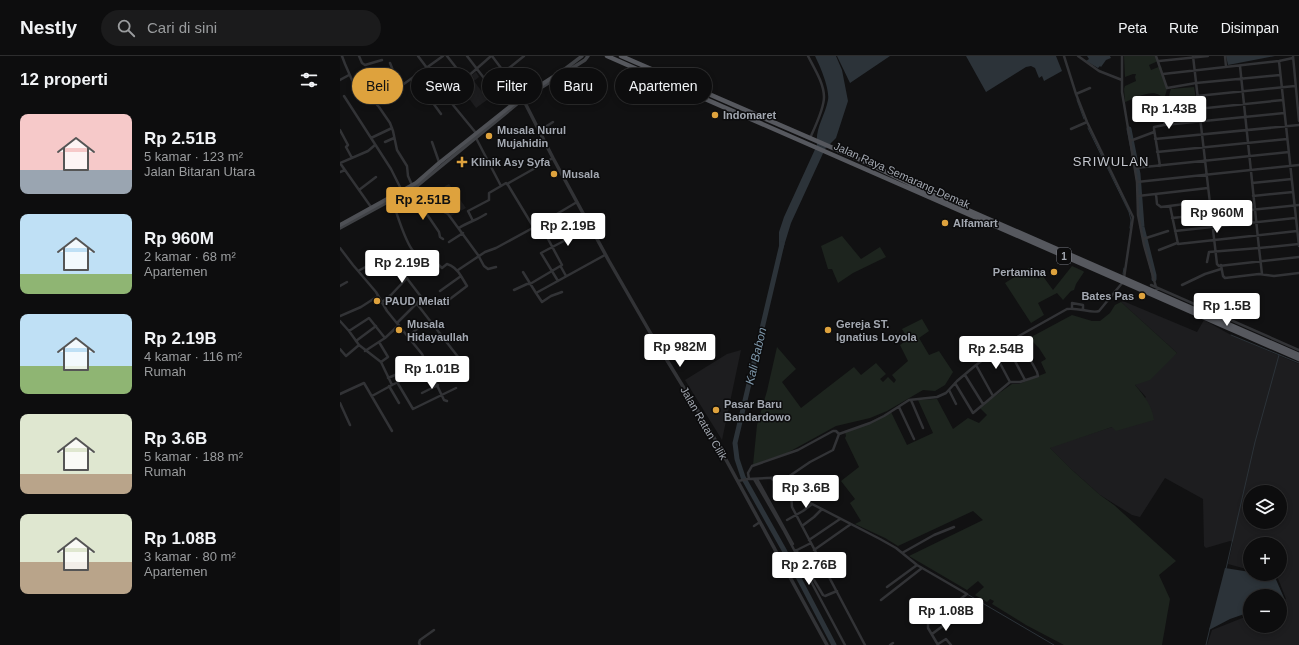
<!DOCTYPE html>
<html lang="id">
<meta charset="utf-8">
<style>
:root{--surface:#0d0d0e;--page:#1b1b1c;--text:#f1f3f6;--muted:#9a9c9e;--line:#2d2d2e;--accent:#dea23d}
body{margin:0;font-family:Arial,sans-serif;background:var(--page);color:var(--text);height:100vh;display:flex;flex-direction:column;font-size:15px;white-space:nowrap}
*{box-sizing:border-box;margin:0}
p{font-size:13px;color:var(--muted)}
.icon{flex:none;width:22px;height:22px;fill:none;stroke:currentColor;stroke-width:2;stroke-linecap:round;stroke-linejoin:round}
.map{position:relative;flex:1;overflow:hidden}
.side{display:flex;flex-direction:column;background:var(--surface);width:340px}
.side>*{flex:none}
.hud{position:absolute;left:12px;top:12px;width:380px;height:36px;display:flex;gap:8px}
.fabs{position:absolute;left:903px;top:429px;display:grid;gap:8px}
.fabs a{display:grid;place-items:center;width:44px;height:44px;border-radius:50%;background:var(--surface);box-shadow:0 2px 6px #0003,0 0 0 1px var(--line);font-size:20px}
.price{position:absolute;translate:-50% -34px;padding:0 9px;border-radius:4px;background:#fff;color:#222;font-size:13px;line-height:26px;filter:drop-shadow(0 1px 2px #0008)}
.price::after{content:'';position:absolute;left:50%;top:24px;width:12px;height:9px;margin-left:-6px;background:inherit;clip-path:polygon(0 0,100% 0,50% 100%)}
.price.active{background:var(--accent);color:#111}
ul{padding:0;list-style:none}
li{display:flex;align-items:center;gap:12px;height:100px;padding:0 20px}
li span{display:grid;place-items:center;flex:none;width:112px;height:80px;border-radius:8px;color:#555}
li>.icon{margin-inline-start:auto}
span .icon{width:48px;height:48px;fill:#fffc;stroke-width:1}
li b{font-size:17px}
h2{display:flex;justify-content:space-between;align-items:center;height:48px;padding:0 20px;font-size:17px}
.tag{padding:0 14px;border-radius:18px;background:var(--surface);box-shadow:0 2px 6px #0003,0 0 0 1px var(--line);font-size:14px;line-height:36px}
.tag.active{background:var(--accent);color:#111}
header{display:flex;align-items:center;gap:24px;box-sizing:border-box;height:56px;padding:0 20px;background:var(--surface);border-bottom:1px solid var(--line)}
header strong{font-size:19px}
nav{display:flex;gap:22px;margin-inline-start:auto;font-size:14px}
.search{width:280px;height:36px;background:var(--page);display:flex;align-items:center;gap:10px;box-sizing:border-box;padding:0 14px;border-radius:22px;color:var(--muted);font-size:15px}
main{display:flex;flex:1;min-height:0}
.map>svg:first-child{display:block}
.built{fill:#1d1d1f;fill-rule:evenodd}
.green{fill:#1d241e}
.water{fill:#2c3339}
.lines{fill:none;stroke-linecap:round;stroke-linejoin:round}
.stream{stroke:#2c3339;stroke-width:1}
.river{stroke:#2c3339;stroke-width:5}
.minor{stroke:#323336;stroke-width:2.5}
.tertiary{stroke:#323336;stroke-width:3.5}
.secondary{stroke:#404246;stroke-width:3.5}
.primary{stroke:#4e5055;stroke-width:4}
.trunk{stroke:#56585e;stroke-width:4.5}
.poi-dot{fill:#dea23d;stroke:#0c0c0d;stroke-width:1.5}
.labels{text-anchor:middle;stroke-width:3;stroke-linejoin:round;paint-order:stroke}
.shield{fill:#0c0c0d;stroke:#767980;stroke-width:1}
.shield-label{font-size:10px;font-weight:bold;fill:#a3a8b1}
.poi-label{font-size:11px;font-weight:bold;fill:#a3a8b1;stroke:#0c0c0d;text-anchor:start}
.street-label{font-size:11px;fill:#a3a8b1;stroke:#0c0c0d}
.water-label{font-size:12px;font-style:italic;fill:#7d96a9;stroke:#0c0c0d}
.quarter-label{font-size:13px;letter-spacing:1px;fill:#c4c7ce;stroke:#0c0c0d}
</style>
<header>
<strong>Nestly</strong>
<div class="search"><svg class="icon" aria-label="search" viewBox="0 0 24 24"><circle cx="10" cy="10" r="6"/><path d="M15 15l6 6"/></svg>Cari di sini</div>
<nav><a>Peta</a><a>Rute</a><a>Disimpan</a></nav>
</header>
<main>
<section class="side">
<h2>12 properti<svg class="icon" aria-label="filters" viewBox="0 0 24 24"><path d="M4 7h16M4 17h16"/><circle cx="9" cy="7" r="2"/><circle cx="15" cy="17" r="2"/></svg></h2>
<ul>
<li><span style="background:linear-gradient(#f6c9c9 70%,#9aa5b1 0)"><svg class="icon" aria-label="home" viewBox="0 0 24 24"><path d="M3 11l9-7 9 7M6 9v11h12V9"/></svg></span><div><b>Rp 2.51B</b><p>5 kamar · 123 m²</p><p>Jalan Bitaran Utara</p></div></li>
<li><span style="background:linear-gradient(#bfe0f5 75%,#8fb573 0)"><svg class="icon" aria-label="home" viewBox="0 0 24 24"><path d="M3 11l9-7 9 7M6 9v11h12V9"/></svg></span><div><b>Rp 960M</b><p>2 kamar · 68 m²</p><p>Apartemen</p></div></li>
<li><span style="background:linear-gradient(#bfe0f5 65%,#8fb573 0)"><svg class="icon" aria-label="home" viewBox="0 0 24 24"><path d="M3 11l9-7 9 7M6 9v11h12V9"/></svg></span><div><b>Rp 2.19B</b><p>4 kamar · 116 m²</p><p>Rumah</p></div></li>
<li><span style="background:linear-gradient(#dfe7d0 75%,#b9a48a 0)"><svg class="icon" aria-label="home" viewBox="0 0 24 24"><path d="M3 11l9-7 9 7M6 9v11h12V9"/></svg></span><div><b>Rp 3.6B</b><p>5 kamar · 188 m²</p><p>Rumah</p></div></li>
<li><span style="background:linear-gradient(#dfe7d0 60%,#b9a48a 0)"><svg class="icon" aria-label="home" viewBox="0 0 24 24"><path d="M3 11l9-7 9 7M6 9v11h12V9"/></svg></span><div><b>Rp 1.08B</b><p>3 kamar · 80 m²</p><p>Apartemen</p></div></li>
</ul>
</section>
<div class="map">
<svg width="959" height="589" viewBox="0 0 959 589">
<rect width="100%" height="100%" fill="#111112"/>
<path class="built" d="M136,16L139,21L134,25L143,37L146,35L151,41L136,52L119,29Z
M109,128L126,152L111,160L107,154L101,153L96,145L105,130Z
M783,245L857,276L864,264L891,279L959,308V589H867L872,574L910,559V570H940V546L946,543L937,520L929,518H940V488H910V514L888,508L893,486L890,485L866,492L864,490L863,443L825,422L800,461L792,459L760,439L732,414L709,391L772,371L806,341L795,329L837,297L781,246ZM910,436H940V466H910Z
M401,294L382,384L345,324L387,298Z"/>
<path class="green" d="M784,0H815L818,5L809,9L811,14L821,10C823,17 826,25 827,32C827,36 824,40 825,44C826,51 830,53 825,59C827,54 826,51 824,45C818,29 796,42 785,46L784,33L785,30L796,25L795,21L796,18H793L785,21Z
M854,31L857,49L856,51L831,53C828,46 828,41 831,33Z
M502,180L521,203L540,191L546,201L513,217L498,227L492,213H488L481,190Z
M732,210L743,215L744,216L736,228L734,234L731,235L723,244L717,237L698,247L704,259L691,267L665,227L690,211L698,223L702,219L713,234Z
M781,246L837,297L810,324L795,329C804,340 812,349 814,364L776,375L772,371L710,392L732,414L760,439L774,449L836,505L819,519L830,543L822,589H724L686,569L652,548L654,545L650,543L647,546L635,539L644,531L638,525L627,534L569,500L643,464L633,455L558,490L545,482L515,468L521,465L510,447L515,443L501,425L519,411L505,382L506,380L505,376L530,367L551,356L567,389L593,377L578,344L597,343L613,373L628,362L639,367L647,359L640,352L648,345L672,328H679L706,317L701,306L706,303L699,292L690,283L693,280L732,259L752,265H760L770,257L775,249Z
M582,263L589,275L579,282L589,299L599,295L613,316L605,329L595,335L583,334L547,355L530,362L496,370L447,397L413,409L417,369L427,335L437,291L456,313L442,326L461,352L514,311L521,319L536,307L546,318L540,323L543,326L548,321L554,327L556,324L552,319L568,305L560,289L568,283L562,273Z"/>
<path class="water" d="M475,0H496L502,14L508,45L496,82L485,93L451,167L443,193L439,192V176L444,161L477,89C475,72 485,60 488,44C490,33 480,10 475,0Z
M497,0H550L510,27Z
M626,0H716L722,15L704,25L702,20L699,22L695,12L691,10L686,11L646,36Z
M747,0H770L771,2L766,4L761,11L760,10L758,12L746,5L749,3Z
M886,0H935L888,9Z
M885,512L910,516V518L934,519L945,544L940,545V540H910V556L890,563L869,574Z"/>
<g class="lines">
<path class="stream" d="M737,44L744,63
M748,72L789,156L791,164L790,172
M783,218L784,212
M891,279L959,307
M886,513L915,386L939,299
M627,538L714,589
M866,589L870,572"/>
<path class="river" d="M789,73L798,118L802,171L814,219V223
M442,188L395,387L397,403L403,421L444,494L494,589"/>
<path class="minor" d="M2,0L5,8L12,24L22,35L27,38L39,51L50,67L53,75L57,94L67,110L68,120L72,129
M19,0L22,7L25,9L42,4
M78,0L87,12
M107,0L125,23
M127,0L147,26L164,16L152,0
M468,0C474,12 484,27 484,41C484,53 475,71 470,82
M724,0L736,38L747,66L793,161L784,222
M738,0L759,15L782,24
M782,0V36L797,126L798,159L804,189L816,231V235
M816,0L827,32L856,27L940,19
M853,0L877,208L879,210L959,201
M885,0L886,11
M953,0L959,65
M819,5L868,0
M939,5L959,190
M50,7L54,17L61,30
M900,10L919,192L959,188
M823,18L939,5L953,2
M77,19L88,35L95,33L101,41
M0,24L9,19
M27,38L33,34L47,38L61,30L103,0
M104,38L136,77
M736,38L750,32
M4,40L51,113L62,135
M857,40L955,30
M182,41L164,16L184,0
M101,58L93,47L125,23L151,0
M824,69L944,57
M731,73L747,66
M0,74L8,89L6,91L12,102
M199,75L213,66
M31,82L52,72
M136,82L161,130L166,127L168,129L194,172
M815,83L959,69
M790,85L814,76
M45,86L54,82
M92,86L99,106
M817,96L947,83
M820,110L814,73V71L824,69L825,62L828,56L943,44
M795,112L949,96
M0,116L5,114
M797,126L959,109
M912,127L952,123
M167,128L213,102
M77,130L89,149L95,145L102,155L108,158L138,199L144,210L148,213L156,211
M19,134L36,121
M816,138L817,148L821,151L869,145
M798,140L868,132
M913,140L953,136
M52,144C57,157 65,187 74,196C78,200 83,199 89,200L102,212L107,208C114,210 118,215 121,220L100,235
M87,146L82,151L99,176L100,181L103,183
M830,150L838,188L957,175
M31,151L0,107L28,95L35,89
M832,162L959,149
M133,165L128,155L149,144V137L161,130
M119,172C128,166 137,164 146,158
M835,175L955,162
M803,183L828,175
M109,186L123,177
M0,192L13,209L36,236L47,255L82,298L104,344L107,345
M819,194L837,187
M867,206L869,196L919,192L922,218
M881,209L883,220L885,222L919,218L934,220L959,217
M221,211L226,220
M118,214L145,196L156,192L200,168L237,146
M18,215L31,208
M183,216L196,237L265,199
M218,225L201,197L237,178
M811,229L959,294
M842,229L865,218L881,213
M0,230L7,226
M174,234L187,228H190L222,209L200,168
M196,237L202,246L211,240L222,236
M42,246L51,239L67,222
M106,246L127,230L121,220
M77,248L122,306L112,318L96,326
M732,252V247L743,249V253
M0,260L21,251L38,240
M0,265L9,275L19,289L41,306L48,301L39,286
M57,267L82,242L59,212L60,209L74,196
M9,275L29,262L45,282
M68,281L79,271
M16,285L36,270
M666,288L685,324
M0,293L6,300L19,289
M25,295L45,282L59,269
M654,296L670,326
M41,306L52,329
M636,309L653,340
M625,319L643,348
M48,322L67,314
M57,326L73,353L116,332
M615,327L633,357L670,326H680L698,320L697,316L678,281
M49,330L59,347
M609,334L616,348
M82,337L98,329
M0,338L24,327L52,375
M32,340L52,329L89,311
M571,344L583,372
M0,347L10,369
M559,351L574,383
M499,378L530,367L544,360L569,344L597,341L606,337L617,325L636,309L663,289L727,253C738,251 752,258 759,255L783,226
M431,422L445,434L540,483L556,492L577,509L627,538L588,568V572L598,589
M409,423L408,417L412,410L458,394L493,375H496L499,378
M414,423L443,473L505,589
M417,423L453,488
M398,425L408,423L448,421L470,406L493,394L499,378
M451,437L452,451L525,589
M447,464L463,455L472,448
M414,470L420,466
M462,470L474,461L482,453
M469,484L500,463
M456,494L483,539L485,540L497,535
M474,494L511,468
M455,495L471,487
M562,497L594,479L614,471
M472,511L481,507
M547,531L577,509
M541,544L582,512
M592,578L608,566L603,557
M598,588L606,583L611,589
M80,589L79,587L80,584L94,574
M550,589L553,587"/>
<path class="tertiary" d="M182,41L213,102L269,205L311,278L372,378L487,589"/>
<path class="secondary" d="M221,16L242,0
M0,172L77,130L183,43L245,4L248,0"/>
<path class="primary" d="M0,169L76,127L99,107L182,41L221,16"/>
<path class="trunk" d="M267,0C498,101 729,201 959,303
M281,0L523,105L587,136L959,299"/>
</g>
<g class="poi-dot">
<circle cx="375" cy="59" r="4"/>
<circle cx="149" cy="80" r="4"/>
<path d="M120 100h4v4h4v4h-4v4h-4v-4h-4v-4h4z"/>
<circle cx="214" cy="118" r="4"/>
<circle cx="605" cy="167" r="4"/>
<circle cx="714" cy="216" r="4"/>
<circle cx="802" cy="240" r="4"/>
<circle cx="37" cy="245" r="4"/>
<circle cx="59" cy="274" r="4"/>
<circle cx="488" cy="274" r="4"/>
<circle cx="376" cy="354" r="4"/>
</g>
<g class="labels">
<rect class="shield" x="717" y="192" width="14" height="16" rx="3"/>
<g class="shield-label">
<text x="724" y="204">1</text>
</g>
<g class="poi-label">
<text x="383" y="63">Indomaret</text>
<text x="157" y="78">Musala Nurul<tspan x="157" dy="13">Mujahidin</tspan></text>
<text x="131" y="110">Klinik Asy Syfa</text>
<text x="222" y="122">Musala</text>
<text x="613" y="171">Alfamart</text>
<text x="706" y="220" text-anchor="end">Pertamina</text>
<text x="794" y="244" text-anchor="end">Bates Pas</text>
<text x="45" y="249">PAUD Melati</text>
<text x="67" y="272">Musala<tspan x="67" dy="13">Hidayaullah</tspan></text>
<text x="496" y="272">Gereja ST.<tspan x="496" dy="13">Ignatius Loyola</tspan></text>
<text x="384" y="352">Pasar Baru<tspan x="384" dy="13">Bandardowo</tspan></text>
</g>
<g class="street-label">
<text transform="translate(562 119) rotate(24)" y="4">Jalan Raya Semarang-Demak</text>
<text transform="translate(364 367) rotate(60)" y="4">Jalan Ratan Cilik</text>
</g>
<g class="water-label">
<text transform="translate(416 300) rotate(-77)" y="4">Kali Babon</text>
</g>
<g class="quarter-label">
<text x="771" y="110">SRIWULAN</text>
</g>
</g>
</svg>
<div class="fabs">
<a><svg class="icon" aria-label="layers" viewBox="0 0 24 24"><path d="M12 4l9 5-9 5-9-5zM3 14l9 5 9-5"/></svg></a>
<a>+</a>
<a>−</a>
</div>
<b class="price" style="left:829px;top:74px">Rp 1.43B</b>
<b class="price active" style="left:83px;top:165px">Rp 2.51B</b>
<b class="price" style="left:877px;top:178px">Rp 960M</b>
<b class="price" style="left:228px;top:191px">Rp 2.19B</b>
<b class="price" style="left:62px;top:228px">Rp 2.19B</b>
<b class="price" style="left:887px;top:271px">Rp 1.5B</b>
<b class="price" style="left:340px;top:312px">Rp 982M</b>
<b class="price" style="left:656px;top:314px">Rp 2.54B</b>
<b class="price" style="left:92px;top:334px">Rp 1.01B</b>
<b class="price" style="left:466px;top:453px">Rp 3.6B</b>
<b class="price" style="left:469px;top:530px">Rp 2.76B</b>
<b class="price" style="left:606px;top:576px">Rp 1.08B</b>
<div class="hud">
<a class="tag active">Beli</a>
<a class="tag">Sewa</a>
<a class="tag">Filter</a>
<a class="tag">Baru</a>
<a class="tag">Apartemen</a>
</div>
</div>
</main>
